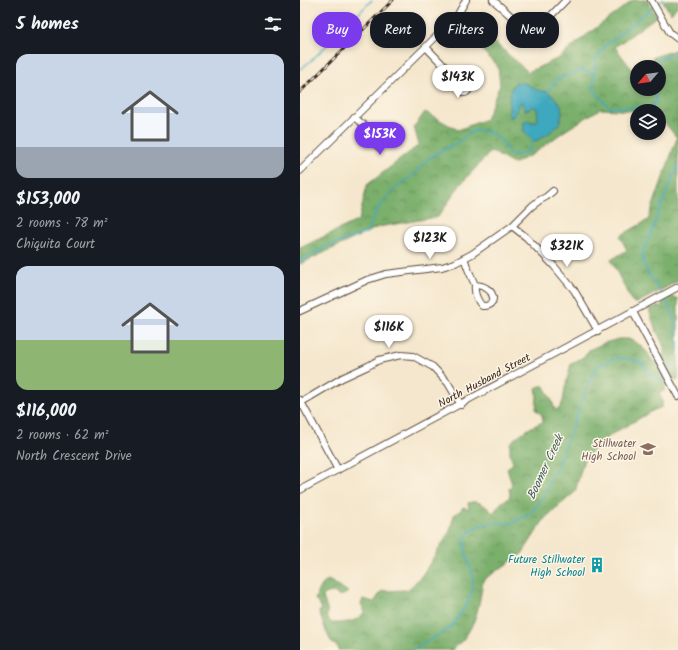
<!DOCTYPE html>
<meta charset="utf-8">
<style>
:root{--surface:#171b24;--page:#20242c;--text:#f1f3f6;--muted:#9ea1a6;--accent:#7c3aed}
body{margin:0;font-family:Kalam,sans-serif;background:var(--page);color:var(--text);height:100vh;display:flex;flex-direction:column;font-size:15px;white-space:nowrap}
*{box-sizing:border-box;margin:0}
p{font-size:13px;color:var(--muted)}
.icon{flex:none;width:22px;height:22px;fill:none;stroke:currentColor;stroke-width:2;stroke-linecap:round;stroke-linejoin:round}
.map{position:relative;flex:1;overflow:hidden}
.drawer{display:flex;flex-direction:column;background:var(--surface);width:300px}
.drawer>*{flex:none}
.hud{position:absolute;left:12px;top:12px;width:306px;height:36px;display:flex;gap:8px}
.needle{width:26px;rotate:242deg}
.fabs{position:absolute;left:330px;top:60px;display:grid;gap:8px}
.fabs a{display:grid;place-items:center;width:36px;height:36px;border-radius:50%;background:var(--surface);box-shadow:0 2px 6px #0003;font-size:20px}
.price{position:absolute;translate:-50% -34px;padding:0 9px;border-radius:14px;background:#fff;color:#222;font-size:13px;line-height:26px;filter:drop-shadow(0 1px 2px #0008)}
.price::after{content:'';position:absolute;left:50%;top:24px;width:12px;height:9px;margin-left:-6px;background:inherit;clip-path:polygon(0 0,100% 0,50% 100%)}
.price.on{background:var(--accent);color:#fff}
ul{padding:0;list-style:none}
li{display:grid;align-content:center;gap:8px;height:212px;padding:0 16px}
li span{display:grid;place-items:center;height:124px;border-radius:12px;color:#555}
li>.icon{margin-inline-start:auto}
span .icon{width:72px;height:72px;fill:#fffc;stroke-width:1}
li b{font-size:17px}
h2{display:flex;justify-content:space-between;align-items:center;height:48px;padding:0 16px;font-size:17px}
.pill{padding:0 14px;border-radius:16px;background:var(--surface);box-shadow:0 2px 6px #0003;font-size:14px;line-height:36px}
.pill.on{background:var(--accent);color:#fff}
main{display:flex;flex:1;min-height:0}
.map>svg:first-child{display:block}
.forest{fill:url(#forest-crowns);stroke:#5a6c45}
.water{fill:#3ea8be;stroke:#3c696e}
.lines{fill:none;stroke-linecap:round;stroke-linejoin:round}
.stream{stroke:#3ea8be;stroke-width:1.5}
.minor-casing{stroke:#574638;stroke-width:8}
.minor{stroke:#fff;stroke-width:6}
.rail-casing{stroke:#3b2a1e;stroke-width:3}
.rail{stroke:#fcf5e5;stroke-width:1.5;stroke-dasharray:4.5;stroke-linecap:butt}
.labels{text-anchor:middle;stroke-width:3;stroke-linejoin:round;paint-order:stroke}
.street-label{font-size:11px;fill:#3b2a1e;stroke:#fcf5e5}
.education-label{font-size:11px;fill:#785e54;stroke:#fcf5e5;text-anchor:end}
.culture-label{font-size:11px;fill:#0d838f;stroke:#fcf5e5;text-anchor:end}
.water-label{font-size:12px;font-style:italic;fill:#3c5c5e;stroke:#fcf5e5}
</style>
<main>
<section class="drawer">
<h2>5 homes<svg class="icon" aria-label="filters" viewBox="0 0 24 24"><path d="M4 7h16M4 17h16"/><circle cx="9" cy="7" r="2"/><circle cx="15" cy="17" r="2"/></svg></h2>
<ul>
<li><span style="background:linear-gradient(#c9d6e8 75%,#9aa5b1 0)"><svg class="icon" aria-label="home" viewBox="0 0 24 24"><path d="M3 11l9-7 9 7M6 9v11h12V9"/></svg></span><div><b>$153,000</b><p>2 rooms · 78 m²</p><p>Chiquita Court</p></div></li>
<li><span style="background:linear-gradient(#c9d6e8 60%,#8fb573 0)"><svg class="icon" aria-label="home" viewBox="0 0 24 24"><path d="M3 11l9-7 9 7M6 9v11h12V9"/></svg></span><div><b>$116,000</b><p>2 rooms · 62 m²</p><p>North Crescent Drive</p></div></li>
</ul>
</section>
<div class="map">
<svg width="378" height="650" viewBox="0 0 378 650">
<defs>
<pattern id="forest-crowns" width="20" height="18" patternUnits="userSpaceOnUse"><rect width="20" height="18" fill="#7aaf6c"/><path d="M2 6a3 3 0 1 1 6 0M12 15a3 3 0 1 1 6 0" fill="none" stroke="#658f58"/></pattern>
</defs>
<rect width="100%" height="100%" fill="#fcf5e5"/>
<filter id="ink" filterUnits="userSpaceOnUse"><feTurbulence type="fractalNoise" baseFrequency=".025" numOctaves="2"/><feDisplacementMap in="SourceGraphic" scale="8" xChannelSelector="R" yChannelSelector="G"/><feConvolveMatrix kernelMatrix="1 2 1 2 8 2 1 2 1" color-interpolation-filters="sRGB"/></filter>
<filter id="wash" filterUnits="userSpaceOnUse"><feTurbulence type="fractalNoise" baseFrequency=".012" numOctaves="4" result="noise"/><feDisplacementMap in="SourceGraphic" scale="16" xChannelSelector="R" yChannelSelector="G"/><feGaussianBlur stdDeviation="0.9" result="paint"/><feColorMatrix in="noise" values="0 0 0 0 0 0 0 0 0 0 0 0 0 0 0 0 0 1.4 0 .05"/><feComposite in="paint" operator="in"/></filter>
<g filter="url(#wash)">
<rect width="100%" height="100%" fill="#f5e7cd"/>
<path class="forest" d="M333,0H347L357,16L315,47L337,76V89H359V67H346L354,57L378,49V226L376,236L378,238V281L337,303H334L331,300L311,260L327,250L320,236L348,220L377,138L359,115V111H337L300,109L263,132L233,154L213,164L191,151L160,185L138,217L78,227L0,264V248L59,220L67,185L119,145L114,127L125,112L158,130L186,119L200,85L198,67L182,50L192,40L228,72L259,58L284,37Z
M362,0H378V5L371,14Z
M368,296L378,298V380L370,378L365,380V390L359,394L362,400V407L354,410L312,434L284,459L275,492L245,518L222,554L183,580C180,599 178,618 167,634C164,640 157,645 152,650H38V647L32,643L26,631L19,612L21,609L20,605L17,602L15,599L22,585L28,580C35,584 41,587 48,592C44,595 42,596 37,595L34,592C29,593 25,592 23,597L28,613L26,617L32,623C38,623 47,623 52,621C57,620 60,616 64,613V609L61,604L63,599L74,602L82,591L107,590L113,585L123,574L134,557L150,531L154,515L161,510L163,507L169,509L168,503C179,499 186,506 193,513L202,502L209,498L210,494L209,489L212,484L207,469L213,463L210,453V443C220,433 230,427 243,422L242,415L236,410L237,394L236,388L240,386H244L252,401L255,410L260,408L263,401L265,388L271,364L285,356L289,350L304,343L319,339H328L336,342L342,347L347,352L350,357L356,365L364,354V347L354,325L349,310L357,306L361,307L363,302Z"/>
<path class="water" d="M216,82L227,84L237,90L247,92L254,97L261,105L262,114L259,124L252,131L238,140L233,141L224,131V122L227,120L235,123L238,119L237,109L233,106L229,109L225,110L223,102H221L214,116L209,118C210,107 207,90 216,82Z"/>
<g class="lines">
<path class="stream" d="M356,5L363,0
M353,7L305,46L296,60L294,74V89L298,95L309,107H335L345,108L353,106L356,101L354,89
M352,67L353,63L367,55L378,57
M0,69L12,60L72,0
M247,93L256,80L281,70L294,74
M0,261L28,246L66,233L68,231L76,211L92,191L112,176L129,158L156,143L167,135L176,130L185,131L195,135L201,140L209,153L219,155L230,150L231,145L233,140
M362,294L348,273L343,262V249L350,236L361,206L378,165
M364,297L374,317L378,349
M368,374L378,359
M113,650L150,628L164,609L173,590V577L165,549L164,541L169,532L180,525L194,523H212L231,513L243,498L261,456L291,378L299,365L313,359L321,358L334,360L342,363L352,377L359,380L365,379L366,377"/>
</g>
</g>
<g filter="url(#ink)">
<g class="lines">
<defs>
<path id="minor" d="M193,0L230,33L240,27L266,0
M351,0L370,33L378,39
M126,47C134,56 144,65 152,75C157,81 158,89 165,93L167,92L170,88C167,79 162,79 154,76
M54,117L72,132V142L79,147L84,141L82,134L72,132
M0,171L157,16L166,0
M212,226L226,237L254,266L274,290L298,331
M164,258L168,269L175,285C174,292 177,300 182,306C199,307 196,286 175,285
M0,311L67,280L86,274L142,267L155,263L172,254L212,226L232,206L240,200L246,197L253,191
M333,312L378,396
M0,400L38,470
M0,403L42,378L68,366L79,360L101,355L113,356L133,367L148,383L161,405
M0,490L378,287"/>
</defs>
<use href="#minor" class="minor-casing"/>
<use href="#minor" class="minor"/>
<defs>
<path id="rail" d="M0,92L93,0"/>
</defs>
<use href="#rail" class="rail-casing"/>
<use href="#rail" class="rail"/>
</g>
</g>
<defs>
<symbol id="school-bare" viewBox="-9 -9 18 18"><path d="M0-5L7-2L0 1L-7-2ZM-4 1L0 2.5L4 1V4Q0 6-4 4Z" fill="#8d6e63" stroke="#fcf5e5" stroke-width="2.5" paint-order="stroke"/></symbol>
<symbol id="building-bare" viewBox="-9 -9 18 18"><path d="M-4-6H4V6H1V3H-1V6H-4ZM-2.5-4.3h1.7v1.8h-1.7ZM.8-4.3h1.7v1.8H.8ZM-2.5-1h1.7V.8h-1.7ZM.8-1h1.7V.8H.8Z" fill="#0f9aa8" stroke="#fcf5e5" stroke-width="2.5" paint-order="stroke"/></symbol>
</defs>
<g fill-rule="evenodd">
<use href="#school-bare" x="337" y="438" width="22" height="22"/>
<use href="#building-bare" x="286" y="554" width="22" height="22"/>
</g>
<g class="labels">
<g class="street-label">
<text transform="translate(184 380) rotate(-28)" y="4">North Husband Street</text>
</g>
<g class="education-label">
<text x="336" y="447">Stillwater<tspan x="336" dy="13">High School</tspan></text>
</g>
<g class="culture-label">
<text x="285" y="563">Future Stillwater<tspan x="285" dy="13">High School</tspan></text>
</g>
<g class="water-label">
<text transform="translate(245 467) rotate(-65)" y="4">Boomer Creek</text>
</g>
</g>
</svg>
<div class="fabs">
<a><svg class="needle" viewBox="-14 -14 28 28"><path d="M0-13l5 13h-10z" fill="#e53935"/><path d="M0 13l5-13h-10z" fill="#9ea1a6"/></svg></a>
<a><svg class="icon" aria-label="layers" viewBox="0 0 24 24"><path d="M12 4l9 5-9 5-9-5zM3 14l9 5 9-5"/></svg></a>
</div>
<b class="price" style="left:158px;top:99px">$143K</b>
<b class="price on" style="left:80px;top:156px">$153K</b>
<b class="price" style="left:130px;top:260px">$123K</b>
<b class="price" style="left:267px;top:268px">$321K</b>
<b class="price" style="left:89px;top:349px">$116K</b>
<div class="hud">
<a class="pill on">Buy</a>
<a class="pill">Rent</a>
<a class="pill">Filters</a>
<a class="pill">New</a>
</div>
</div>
</main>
